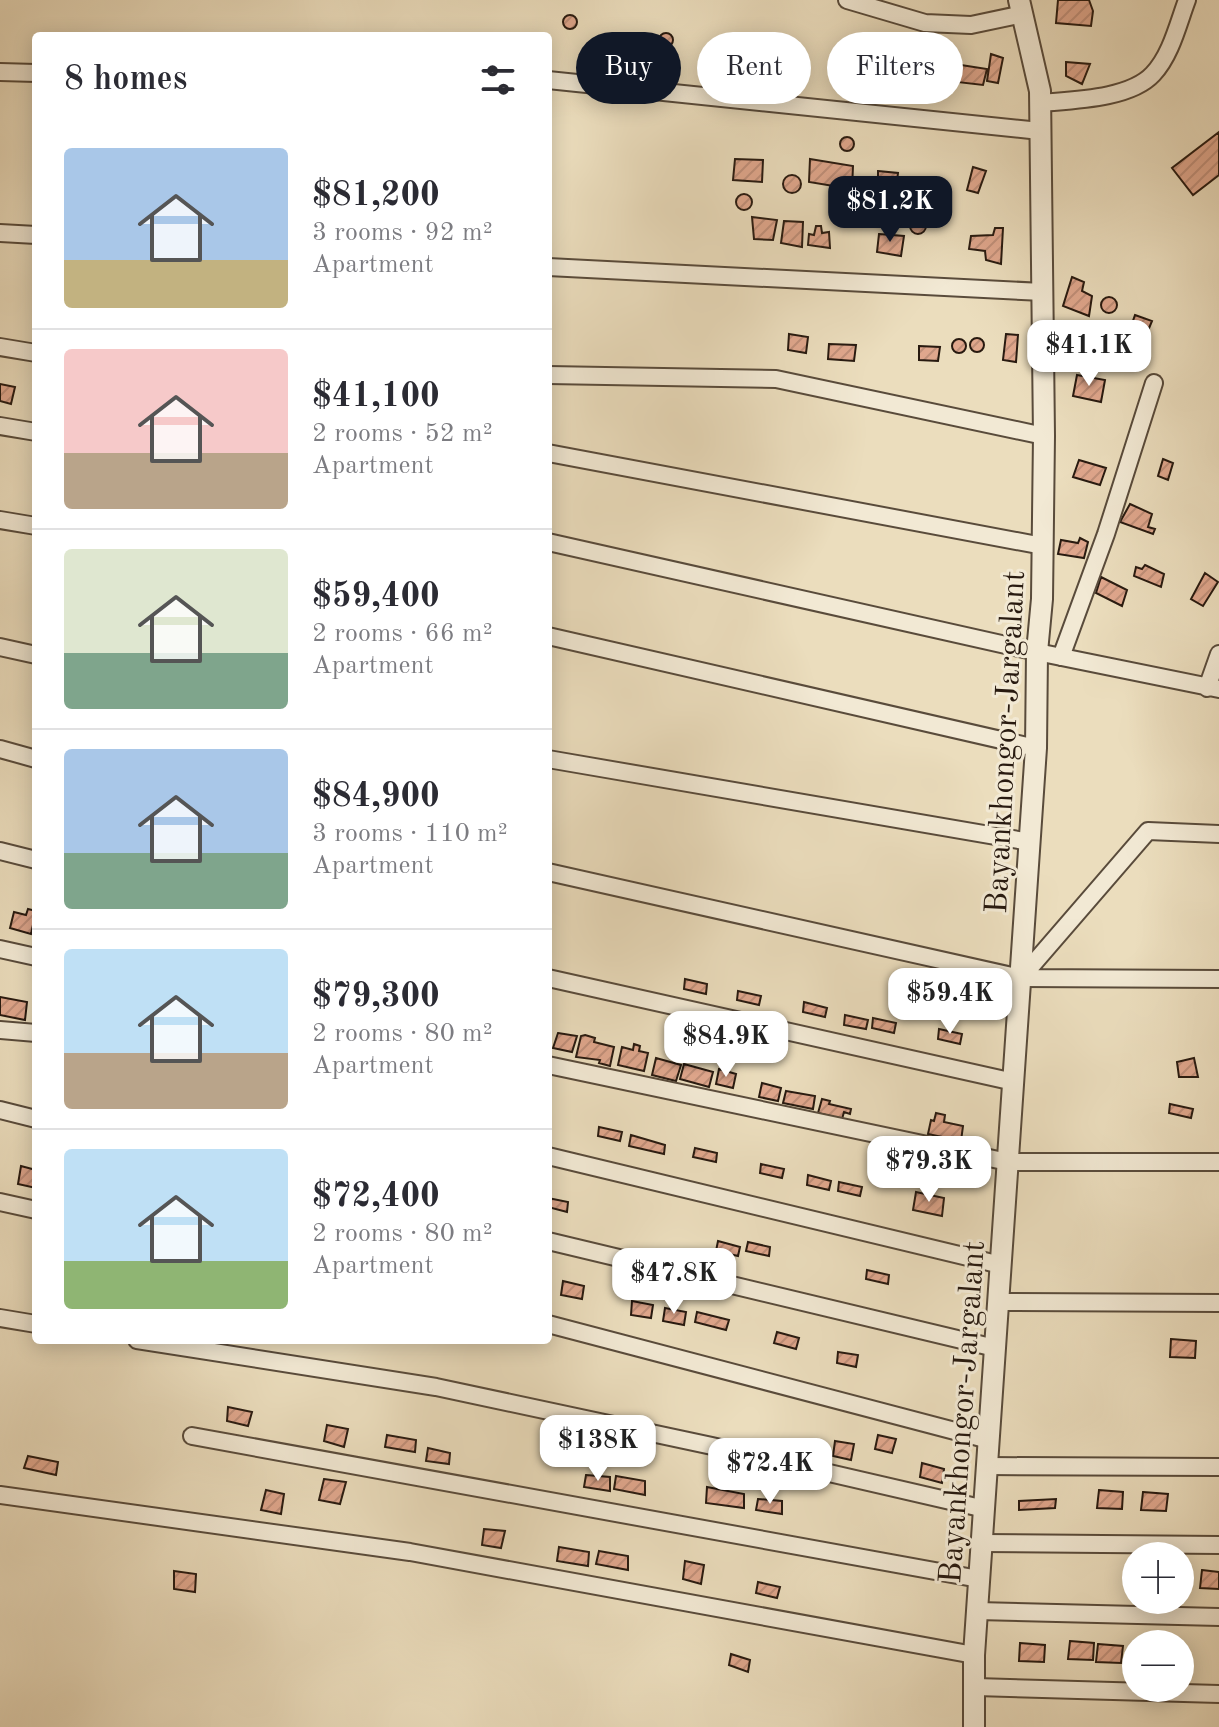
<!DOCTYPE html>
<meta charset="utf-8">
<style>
:root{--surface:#fff;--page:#f7f7f7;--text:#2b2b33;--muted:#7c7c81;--line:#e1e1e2;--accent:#111827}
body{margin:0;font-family:"Old Standard TT",serif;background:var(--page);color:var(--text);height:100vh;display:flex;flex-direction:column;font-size:30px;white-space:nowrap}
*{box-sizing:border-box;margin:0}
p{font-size:26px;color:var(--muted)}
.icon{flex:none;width:44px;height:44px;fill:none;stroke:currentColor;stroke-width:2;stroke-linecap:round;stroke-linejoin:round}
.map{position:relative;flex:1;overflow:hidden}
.sheet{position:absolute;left:32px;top:32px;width:520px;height:1312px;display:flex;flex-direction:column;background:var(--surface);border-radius:8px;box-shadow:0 4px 20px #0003}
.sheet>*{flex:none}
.hud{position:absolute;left:576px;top:32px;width:522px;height:72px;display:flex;gap:16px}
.fabs{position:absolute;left:1122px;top:1542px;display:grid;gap:16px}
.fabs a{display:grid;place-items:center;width:72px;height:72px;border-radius:50%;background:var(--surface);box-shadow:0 4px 20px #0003;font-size:40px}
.price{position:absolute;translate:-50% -68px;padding:0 18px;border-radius:16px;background:#fff;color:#222;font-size:26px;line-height:52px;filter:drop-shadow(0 2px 4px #0008)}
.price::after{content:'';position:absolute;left:50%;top:48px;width:24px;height:18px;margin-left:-12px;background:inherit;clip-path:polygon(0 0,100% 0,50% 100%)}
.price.active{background:var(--accent);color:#fff}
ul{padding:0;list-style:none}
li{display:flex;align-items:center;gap:24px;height:200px;padding:0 32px}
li+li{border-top:2px solid var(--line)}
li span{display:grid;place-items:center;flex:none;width:224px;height:160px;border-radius:8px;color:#555}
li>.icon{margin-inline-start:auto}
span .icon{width:96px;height:96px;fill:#fffc;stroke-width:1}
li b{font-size:34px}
h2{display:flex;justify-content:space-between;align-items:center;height:96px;padding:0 32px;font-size:34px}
.tag{padding:0 28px;border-radius:36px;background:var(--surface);box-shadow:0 4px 20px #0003;font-size:28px;line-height:72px}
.tag.active{background:var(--accent);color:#fff}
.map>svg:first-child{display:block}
.building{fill:url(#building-hatch);stroke:#281a10;stroke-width:2}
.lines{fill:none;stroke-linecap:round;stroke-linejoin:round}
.minor-casing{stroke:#594b3b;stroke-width:20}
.tertiary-casing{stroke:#594b3b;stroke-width:24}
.minor{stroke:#f2e9d4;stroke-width:16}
.tertiary{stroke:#f2e9d4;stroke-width:20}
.labels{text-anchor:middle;stroke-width:6;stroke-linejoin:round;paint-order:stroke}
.street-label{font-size:32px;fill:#281a10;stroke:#f2e9d4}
</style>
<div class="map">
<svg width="1219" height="1727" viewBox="0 0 1219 1727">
<defs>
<pattern id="building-hatch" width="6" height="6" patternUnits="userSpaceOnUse" patternTransform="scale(2)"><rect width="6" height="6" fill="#e0a78d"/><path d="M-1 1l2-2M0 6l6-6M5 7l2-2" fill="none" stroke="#c08f79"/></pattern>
</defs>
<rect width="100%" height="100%" fill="#ebddbd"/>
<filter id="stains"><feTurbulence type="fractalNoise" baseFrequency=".0025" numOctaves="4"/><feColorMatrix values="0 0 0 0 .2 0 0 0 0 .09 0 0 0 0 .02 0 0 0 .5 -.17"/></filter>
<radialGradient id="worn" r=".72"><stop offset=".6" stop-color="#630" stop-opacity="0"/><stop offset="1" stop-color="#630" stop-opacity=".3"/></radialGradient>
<path class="building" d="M1058,0H1089L1093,11L1091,26L1056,23Z
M563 22a7 7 0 1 1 14 0a7 7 0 1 1-14 0Z
M659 40a7 7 0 1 1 14 0a7 7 0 1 1-14 0Z
M605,45L632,47L630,60L604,57Z
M767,50L769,67L749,68L747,51Z
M991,54L1003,58L998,83L987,81Z
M882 62a7 7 0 1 1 14 0a7 7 0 1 1-14 0Z
M848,57L881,63L879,71L873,70L871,78L844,72Z
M1066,62L1090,64L1082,84L1066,76Z
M901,65L925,68L924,77L899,76Z
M961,65L987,69L983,85L957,82Z
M1219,132V175L1193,195L1172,168Z
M840 144a7 7 0 1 1 14 0a7 7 0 1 1-14 0Z
M735,159L763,160L762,182L733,180Z
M810,159L853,166L852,189L809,182Z
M973,167L986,171L978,193L967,190Z
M878,171L898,173L896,189L878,187Z
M783 184a9 9 0 1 1 18 0a9 9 0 1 1-18 0Z
M736 202a8 8 0 1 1 16 0a8 8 0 1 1-16 0Z
M752,217L777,220L773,240L754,239Z
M910 226a8 8 0 1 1 16 0a8 8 0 1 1-16 0Z
M784,221L803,222L802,247L781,243Z
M816,226H821L822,233L829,232L830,248L808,245L809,234L814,235Z
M995,228H1003L1001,264L986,260L985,251L969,249L971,236L993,235Z
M879,234L904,236L901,256L877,252Z
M1072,277L1084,282L1082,291L1092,296L1089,316L1063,306Z
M1101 305a8 8 0 1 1 16 0a8 8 0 1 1-16 0Z
M1135,315L1152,321L1142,345L1127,338Z
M789,334L808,337L806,353L788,350Z
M1006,334L1018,335L1016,362L1003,360Z
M970 345a7 7 0 1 1 14 0a7 7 0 1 1-14 0Z
M952 346a7 7 0 1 1 14 0a7 7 0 1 1-14 0Z
M829,344L856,345L854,361L828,359Z
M1125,345L1142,349L1136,368L1121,363Z
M919,346L940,347L938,361L919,360Z
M1077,375L1105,380L1101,402L1073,396Z
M0,384L15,387L11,404L0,401Z
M1163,459L1173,463L1168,480L1158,476Z
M1079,460L1106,468L1100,485L1073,477Z
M1130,504L1152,514L1148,527L1155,529L1153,534L1120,522Z
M1080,538L1088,542L1084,558L1058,554L1061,540L1078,543Z
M1145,565L1164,574L1161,587L1134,576L1136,567L1142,569Z
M1205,573L1218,582L1203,606L1191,599Z
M1101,577L1127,590L1122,606L1096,593Z
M28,909L36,911L31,934L10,928L14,912L26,915Z
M685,979L707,984L706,994L684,989Z
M738,991L761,996L759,1005L737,1000Z
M0,997L27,1002L25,1020L0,1015Z
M804,1002L827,1008L825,1017L803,1012Z
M845,1015L868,1020L866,1029L844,1025Z
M873,1018L896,1023L894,1033L872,1028Z
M939,1029L962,1034L960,1044L938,1039Z
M558,1033L577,1036L572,1052L553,1048Z
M585,1035L595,1038L594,1042L614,1047L610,1066L599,1063L600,1060L576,1057L581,1036Z
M634,1044L640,1046L639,1051L648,1053L644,1071L618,1065L622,1047L633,1050Z
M656,1058L681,1065L676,1081L652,1075Z
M1194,1058L1198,1077H1179L1177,1062Z
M684,1064L713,1072L709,1087L680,1079Z
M719,1069L736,1074L733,1088L716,1084Z
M762,1083L781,1088L778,1101L759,1097Z
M786,1091L815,1096L813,1109L783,1103Z
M822,1099L830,1101L829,1104L851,1109L850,1114L844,1112L842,1119L818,1113Z
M1170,1104L1193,1109L1191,1118L1169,1113Z
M936,1113L945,1115L944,1122L963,1126L961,1141L928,1134L931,1120L934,1121Z
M599,1127L622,1132L620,1141L598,1136Z
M631,1135L665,1145L664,1154L629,1146Z
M695,1148L717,1153L716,1162L693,1157Z
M761,1164L784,1169L782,1178L760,1173Z
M21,1166L36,1170V1188L18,1184Z
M808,1175L831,1181L829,1190L807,1185Z
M839,1182L862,1187L860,1196L838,1191Z
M916,1192L944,1198L942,1216L913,1210Z
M548,1198L568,1202L567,1212L548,1207Z
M718,1241L740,1247L738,1256L716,1251Z
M748,1242L770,1247L769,1256L746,1251Z
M867,1270L889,1275L888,1284L866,1279Z
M563,1281L584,1286L582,1299L561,1295Z
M632,1301L653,1305L651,1318L631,1315Z
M665,1308L686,1312L684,1325L663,1321Z
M697,1312L729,1320L726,1330L695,1322Z
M777,1332L799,1338L796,1349L774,1343Z
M1171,1339L1196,1341L1195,1358L1170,1357Z
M838,1352L858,1355L856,1367L837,1363Z
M228,1407L252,1412L248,1426L227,1421Z
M327,1425L348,1429L344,1447L324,1441Z
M387,1435L416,1440L415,1452L385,1447Z
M878,1435L896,1439L892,1453L875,1449Z
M835,1441L854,1444L851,1460L833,1456Z
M428,1448L450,1453L449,1464L426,1461Z
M28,1456L58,1462L56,1475L24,1468Z
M922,1463L944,1469L942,1483L920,1477Z
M586,1475L610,1477V1491L584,1487Z
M616,1476L645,1481V1495L614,1489Z
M324,1479L346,1482L340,1504L319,1500Z
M707,1487L744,1494V1508L706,1503Z
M266,1490L284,1494L281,1514L261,1510Z
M1099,1490L1123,1492L1122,1509L1097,1508Z
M1143,1492L1168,1494L1166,1511L1141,1510Z
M758,1499L782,1501V1514L756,1510Z
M1056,1499L1055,1508L1019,1510V1501Z
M484,1529L505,1531L501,1548L482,1545Z
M559,1547L589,1552L588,1566L557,1561Z
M599,1551L628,1556V1570L596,1564Z
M685,1561L704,1565L701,1584L683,1579Z
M1202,1570L1219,1572V1589L1200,1588Z
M174,1571L196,1574L195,1592L174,1589Z
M758,1582L780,1587L777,1598L756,1593Z
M1070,1641L1094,1643L1093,1660L1068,1659Z
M1020,1643L1045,1645L1044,1662L1019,1661Z
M1098,1644L1123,1646L1121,1663L1096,1662Z
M731,1654L750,1660L748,1672L729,1665Z"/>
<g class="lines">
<defs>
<path id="minor" d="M847,0L925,23L971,25L1023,14
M0,72L36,73
M548,80L1040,131
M1040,103C1073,100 1130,99 1153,74C1171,55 1178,24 1187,0
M0,233L36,235
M548,267L1043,292
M0,347L36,353
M548,375L776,379L1044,436
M0,426L36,432
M548,453L1043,546
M0,520L36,526
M548,542L1037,652L1219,689
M548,636L1036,748
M0,647L36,655
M1061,657L1106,534L1154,383
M1207,688L1219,654
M0,749L36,759
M548,759L1030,842
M0,851L36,860
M548,872L1021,978L1219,979
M0,949L36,957
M548,978L1014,1082
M1021,978L1148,831L1219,834
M0,1030L36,1033
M548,1065L1008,1162H1219
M0,1110L36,1119
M548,1156L1001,1265
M0,1202L36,1210
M548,1241L995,1348
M999,1302L1219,1303
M0,1318L36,1324
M548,1324L989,1440
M137,1340L436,1387L712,1446L985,1509
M192,1436L979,1579
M987,1466L1219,1467
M0,1495L410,1552L974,1655
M983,1543L1219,1545
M977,1611L1219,1617
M976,1687L1219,1694"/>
<path id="tertiary" d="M974,1727V1655L1036,748L1037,652L1042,599L1044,436L1040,91L1019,0"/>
</defs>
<use href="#minor" class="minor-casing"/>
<use href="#tertiary" class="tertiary-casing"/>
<use href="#minor" class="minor"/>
<use href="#tertiary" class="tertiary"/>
</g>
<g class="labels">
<g class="street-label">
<text transform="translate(1004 742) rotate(-87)" y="11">Bayankhongor-Jargalant</text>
<text transform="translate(961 1412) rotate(-86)" y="11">Bayankhongor-Jargalant</text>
</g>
</g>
<rect width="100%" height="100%" filter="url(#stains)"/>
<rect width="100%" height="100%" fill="url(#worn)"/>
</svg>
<div class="fabs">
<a>+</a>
<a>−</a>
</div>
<b class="price active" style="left:890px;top:244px">$81.2K</b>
<b class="price" style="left:1089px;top:388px">$41.1K</b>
<b class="price" style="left:950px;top:1036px">$59.4K</b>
<b class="price" style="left:726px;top:1079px">$84.9K</b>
<b class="price" style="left:929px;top:1204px">$79.3K</b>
<b class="price" style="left:674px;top:1316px">$47.8K</b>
<b class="price" style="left:598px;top:1483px">$138K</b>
<b class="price" style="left:770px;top:1506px">$72.4K</b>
<div class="hud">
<a class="tag active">Buy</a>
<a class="tag">Rent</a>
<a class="tag">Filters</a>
</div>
<section class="sheet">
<h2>8 homes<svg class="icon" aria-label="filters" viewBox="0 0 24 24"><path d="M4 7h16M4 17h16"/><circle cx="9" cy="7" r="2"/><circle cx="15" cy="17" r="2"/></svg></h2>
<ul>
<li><span style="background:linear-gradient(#a9c7e8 70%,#c2b280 0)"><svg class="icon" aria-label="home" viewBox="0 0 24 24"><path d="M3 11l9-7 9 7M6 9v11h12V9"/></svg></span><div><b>$81,200</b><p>3 rooms · 92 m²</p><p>Apartment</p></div></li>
<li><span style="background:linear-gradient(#f6c9c9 65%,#b9a48a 0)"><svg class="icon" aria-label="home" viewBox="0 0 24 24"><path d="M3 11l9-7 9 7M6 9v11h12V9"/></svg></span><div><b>$41,100</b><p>2 rooms · 52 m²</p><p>Apartment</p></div></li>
<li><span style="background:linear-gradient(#dfe7d0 65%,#7fa58c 0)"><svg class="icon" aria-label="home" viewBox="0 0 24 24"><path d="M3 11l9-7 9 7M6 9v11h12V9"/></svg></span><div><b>$59,400</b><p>2 rooms · 66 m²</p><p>Apartment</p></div></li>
<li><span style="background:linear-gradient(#a9c7e8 65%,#7fa58c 0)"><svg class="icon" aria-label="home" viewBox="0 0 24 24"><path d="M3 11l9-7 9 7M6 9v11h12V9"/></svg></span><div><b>$84,900</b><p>3 rooms · 110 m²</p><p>Apartment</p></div></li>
<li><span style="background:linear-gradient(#bfe0f5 65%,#b9a48a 0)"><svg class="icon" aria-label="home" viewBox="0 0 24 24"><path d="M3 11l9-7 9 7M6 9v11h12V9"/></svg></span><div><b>$79,300</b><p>2 rooms · 80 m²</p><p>Apartment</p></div></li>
<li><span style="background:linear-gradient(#bfe0f5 70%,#8fb573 0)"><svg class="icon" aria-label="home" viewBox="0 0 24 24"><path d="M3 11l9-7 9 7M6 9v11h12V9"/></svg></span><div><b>$72,400</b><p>2 rooms · 80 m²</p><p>Apartment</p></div></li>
</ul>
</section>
</div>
